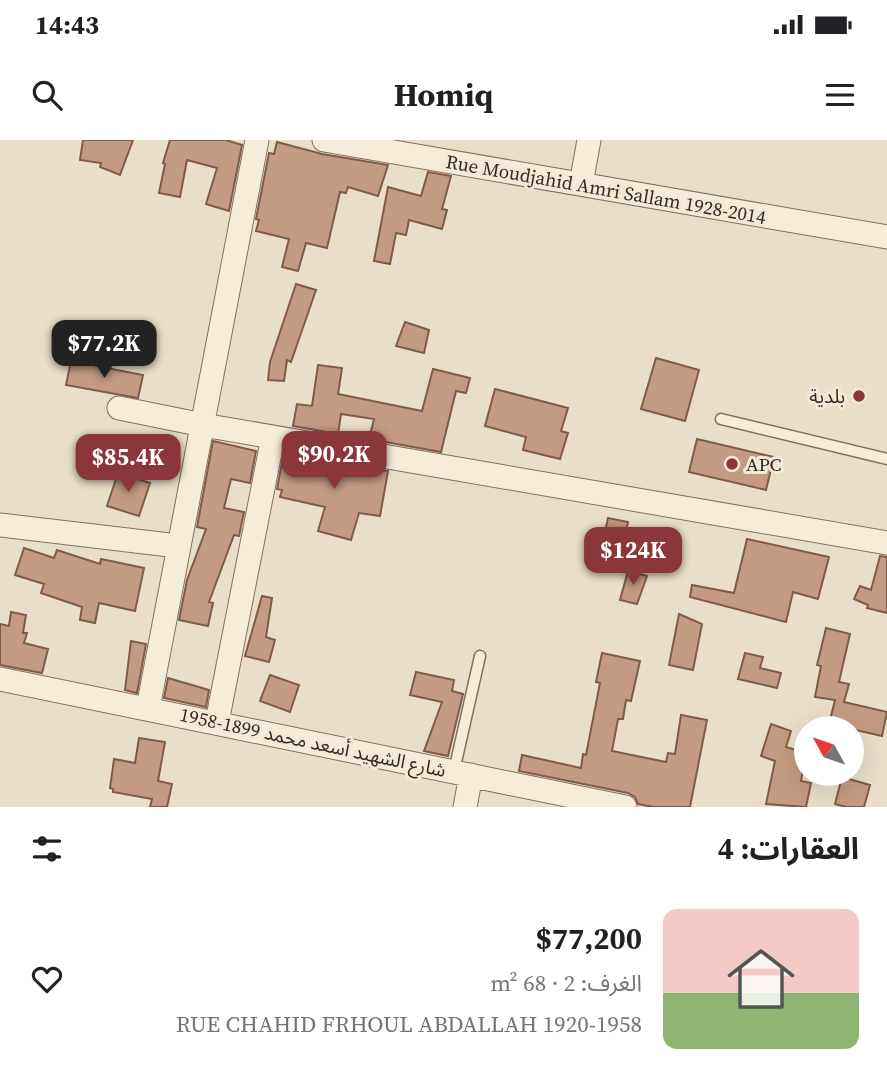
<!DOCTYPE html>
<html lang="ar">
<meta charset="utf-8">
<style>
:root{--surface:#fff;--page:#f2f2f2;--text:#202124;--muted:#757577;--accent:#8b3638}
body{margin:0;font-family:"Source Serif 4","Noto Sans Arabic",serif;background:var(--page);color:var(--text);direction:rtl;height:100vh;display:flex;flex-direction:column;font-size:26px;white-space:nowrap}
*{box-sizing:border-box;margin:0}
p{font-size:23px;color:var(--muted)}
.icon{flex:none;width:38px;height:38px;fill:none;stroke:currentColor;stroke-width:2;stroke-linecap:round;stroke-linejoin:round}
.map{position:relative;height:667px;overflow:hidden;direction:ltr}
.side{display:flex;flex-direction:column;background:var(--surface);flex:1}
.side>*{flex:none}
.needle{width:46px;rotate:310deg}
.controls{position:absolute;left:794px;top:576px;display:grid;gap:14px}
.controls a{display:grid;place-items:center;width:70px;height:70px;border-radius:50%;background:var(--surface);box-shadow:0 7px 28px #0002;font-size:35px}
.price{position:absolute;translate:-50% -60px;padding:0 16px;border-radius:14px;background:var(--accent);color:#fff;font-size:23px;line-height:46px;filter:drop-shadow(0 2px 4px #0008)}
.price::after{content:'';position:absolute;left:50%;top:42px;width:21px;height:16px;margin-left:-10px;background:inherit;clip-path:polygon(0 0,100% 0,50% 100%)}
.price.current{background:#222;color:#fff}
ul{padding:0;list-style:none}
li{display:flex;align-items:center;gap:21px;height:175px;padding:0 28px}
li span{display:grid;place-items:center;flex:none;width:196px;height:140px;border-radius:14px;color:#555}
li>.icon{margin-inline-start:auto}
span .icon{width:84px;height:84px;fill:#fffc;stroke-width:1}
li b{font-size:30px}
h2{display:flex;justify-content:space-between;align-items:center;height:84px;padding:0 28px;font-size:30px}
.status{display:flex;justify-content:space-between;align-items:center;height:49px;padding:0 35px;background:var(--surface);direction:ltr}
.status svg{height:19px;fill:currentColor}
header{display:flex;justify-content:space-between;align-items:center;height:91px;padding:0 28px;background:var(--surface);font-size:32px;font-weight:700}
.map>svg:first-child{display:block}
.building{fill:#c39b82;stroke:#805c47;stroke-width:2}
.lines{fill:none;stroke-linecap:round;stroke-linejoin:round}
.service-casing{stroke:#83715f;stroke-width:13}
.minor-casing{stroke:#83715f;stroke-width:25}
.service{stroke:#f5ecda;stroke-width:10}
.minor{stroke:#f5ecda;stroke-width:23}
.poi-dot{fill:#8b3638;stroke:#f2e9d6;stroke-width:2.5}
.labels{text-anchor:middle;stroke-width:6;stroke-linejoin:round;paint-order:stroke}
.street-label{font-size:19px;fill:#352a21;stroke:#f2e9d6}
.poi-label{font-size:19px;fill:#352a21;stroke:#f2e9d6;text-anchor:end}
</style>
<div class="status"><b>14:43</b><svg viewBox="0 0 49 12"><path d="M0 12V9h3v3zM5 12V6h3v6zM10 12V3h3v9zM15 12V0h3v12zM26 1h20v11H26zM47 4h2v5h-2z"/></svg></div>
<header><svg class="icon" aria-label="menu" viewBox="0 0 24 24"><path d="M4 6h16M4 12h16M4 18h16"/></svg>Homiq<svg class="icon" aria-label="search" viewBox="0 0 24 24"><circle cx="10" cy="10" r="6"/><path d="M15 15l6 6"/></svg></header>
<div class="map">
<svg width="887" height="667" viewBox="0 0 887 667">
<rect width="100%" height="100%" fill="#e9dec8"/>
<path class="building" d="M83,0H133L120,35L100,27L101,23L80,20Z
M170,0H226L242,5L229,71L206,64L217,28L187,20L180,57L159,53L165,24L163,23Z
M277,2L322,14L388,25L378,56L348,47L346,53L340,52L327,108L306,103L298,131L282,127L289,99L256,91L259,80L256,79L269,13L274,14Z
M428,32L451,36L442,69L447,70L442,89L409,80L406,95L396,93L390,124L374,121L388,47L421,56Z
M296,144L316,150L291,222L287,220L284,241L268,240L270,222Z
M405,182L429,190L424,213L396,206Z
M656,218L699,230L685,281L641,269Z
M71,221L143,235L138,258L66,245Z
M318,225L342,228L338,254L422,271L433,229L470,238L466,253L456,251L441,312L369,299L374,279L341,274L338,294L293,286L297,264L312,266Z
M495,249L568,268L561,291L568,293L560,319L523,310L526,297L485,286Z
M697,299L774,317L766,350L689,332Z
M213,301L256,311L250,343L231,339L224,368L244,372L239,396L234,395L209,462L213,463L208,486L179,480L187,440L206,389L197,387Z
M289,314L362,329L363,327L388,331L380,376L359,373L351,400L318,391L325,367L280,357L282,350L277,349L283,317L288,318Z
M118,333L150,343L139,376L107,366Z
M608,378L628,382L622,409L602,405Z
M747,399L829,417L818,459L793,452L786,482L690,457L692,445L734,453Z
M24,408L54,418L57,410L100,424L101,419L144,428L135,471L99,463L95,483L80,480L82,467L41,453L44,444L15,435Z
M880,416L887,417V473L867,468L868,465L854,459L860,446L871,450Z
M628,431L647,436L637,464L620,460Z
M262,456L272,458L266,497L275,500L269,522L245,516Z
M11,472L26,475L23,493H27L24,503L48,509L42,533L0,525V484L9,486Z
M679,474L702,484L693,530L669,525Z
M826,488L850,494L839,542L849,544L844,562L887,572L882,596L829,584L835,560L815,557L821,526L817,525Z
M131,501L146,504L137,553L125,550Z
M602,513L640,521L631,561L626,560L623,579H618L612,611L666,622L668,613L675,614L681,575L707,580L690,667H653L638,664L635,657L628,653L519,631L522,615L581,628L583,614L586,615L600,543L596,542Z
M745,513L763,517L760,528L781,533L777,548L738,539Z
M416,532L454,540L452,551L463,554L448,616L424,611L442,562L410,555Z
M270,535L299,545L290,572L260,561Z
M168,538L209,550L206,567L164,558Z
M771,584L791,591L786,607L806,613L801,641L811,643L806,667L766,664L775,621L761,616Z
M139,598L165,602L158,641L172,644L167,667H150L152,659L113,652V649L110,648L114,619L135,623Z
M842,637L870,645L864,667H846L835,664Z"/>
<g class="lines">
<defs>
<path id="service" d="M721,279L887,319
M454,631L480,516"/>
<path id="minor" d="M324,0L887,97
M581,44L589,0
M119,268L203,285L887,403
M0,385L178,406
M0,539L625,667
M148,568L257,0
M217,582L273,297
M465,667L471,635"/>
</defs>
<use href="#service" class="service-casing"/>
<use href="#minor" class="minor-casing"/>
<use href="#service" class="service"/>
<use href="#minor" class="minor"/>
</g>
<g class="poi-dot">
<circle cx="859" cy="256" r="7"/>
<circle cx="732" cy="324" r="7"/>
</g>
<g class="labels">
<g class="street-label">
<text transform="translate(606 49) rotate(10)" y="7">Rue Moudjahid Amri Sallam 1928-2014</text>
<text transform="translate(313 602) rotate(12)" y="7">شارع الشهيد أسعد محمد 1899-1958</text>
</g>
<g class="poi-label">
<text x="845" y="263">بلدية</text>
<text x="746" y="331" text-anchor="start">APC</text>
</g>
</g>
</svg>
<div class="controls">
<a><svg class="needle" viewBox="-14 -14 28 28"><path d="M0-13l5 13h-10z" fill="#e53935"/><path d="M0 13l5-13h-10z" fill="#757577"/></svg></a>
</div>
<b class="price current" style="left:104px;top:240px">$77.2K</b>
<b class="price" style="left:334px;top:351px">$90.2K</b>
<b class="price" style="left:128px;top:354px">$85.4K</b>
<b class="price" style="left:633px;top:447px">$124K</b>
</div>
<section class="side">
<h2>العقارات: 4<svg class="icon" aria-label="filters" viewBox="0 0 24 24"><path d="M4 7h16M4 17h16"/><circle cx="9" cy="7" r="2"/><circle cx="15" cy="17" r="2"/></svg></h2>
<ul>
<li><span style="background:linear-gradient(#f6c9c9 60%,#8fb573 0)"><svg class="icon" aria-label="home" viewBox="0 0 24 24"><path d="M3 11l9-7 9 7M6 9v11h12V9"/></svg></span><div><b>$77,200</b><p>الغرف: 2 · 68 m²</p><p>RUE CHAHID FRHOUL ABDALLAH 1920-1958</p></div><svg class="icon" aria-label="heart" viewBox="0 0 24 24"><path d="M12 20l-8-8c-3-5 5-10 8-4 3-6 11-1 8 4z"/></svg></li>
</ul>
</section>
